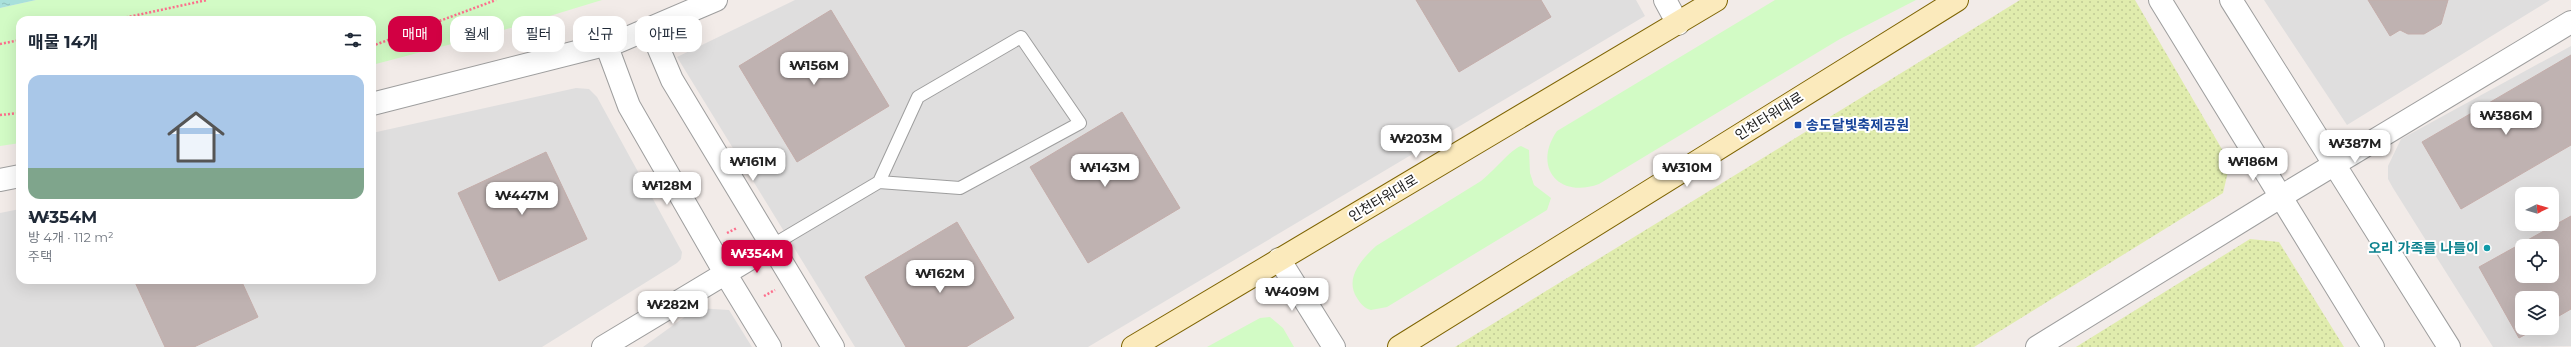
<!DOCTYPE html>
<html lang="ko">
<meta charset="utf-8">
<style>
:root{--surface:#fff;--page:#f2f2f3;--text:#1f2937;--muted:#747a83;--line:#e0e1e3;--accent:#d20043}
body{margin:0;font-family:Montserrat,"Noto Sans KR",sans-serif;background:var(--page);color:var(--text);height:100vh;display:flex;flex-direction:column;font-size:15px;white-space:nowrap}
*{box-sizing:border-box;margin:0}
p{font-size:13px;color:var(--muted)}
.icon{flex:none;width:22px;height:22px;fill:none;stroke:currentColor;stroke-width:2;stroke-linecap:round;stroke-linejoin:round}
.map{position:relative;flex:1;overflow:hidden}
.panel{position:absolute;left:16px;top:16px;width:360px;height:268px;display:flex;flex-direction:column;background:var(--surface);border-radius:12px;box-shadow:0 4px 16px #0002}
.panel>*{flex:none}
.top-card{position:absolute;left:388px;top:16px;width:380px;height:36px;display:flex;gap:8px}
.needle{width:26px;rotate:85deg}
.buttons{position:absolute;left:2515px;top:187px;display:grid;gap:8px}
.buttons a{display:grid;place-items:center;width:44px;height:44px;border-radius:8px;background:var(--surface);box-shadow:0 4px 16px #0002;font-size:20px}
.price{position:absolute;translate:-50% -34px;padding:0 9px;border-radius:8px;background:#fff;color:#222;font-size:13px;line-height:26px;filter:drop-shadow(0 1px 2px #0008)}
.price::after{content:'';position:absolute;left:50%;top:24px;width:12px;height:9px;margin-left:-6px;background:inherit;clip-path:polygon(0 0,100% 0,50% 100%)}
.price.current{background:var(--accent);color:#fff}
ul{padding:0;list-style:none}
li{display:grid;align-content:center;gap:8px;height:212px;padding:0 12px}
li+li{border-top:1px solid var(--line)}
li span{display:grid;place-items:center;height:124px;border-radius:12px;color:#555}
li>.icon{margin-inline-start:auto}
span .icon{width:72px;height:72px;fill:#fffc;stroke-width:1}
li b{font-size:17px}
h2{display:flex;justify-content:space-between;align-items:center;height:48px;padding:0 12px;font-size:17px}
.chip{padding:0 14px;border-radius:12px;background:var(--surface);box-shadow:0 4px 16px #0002;font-size:14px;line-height:36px}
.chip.current{background:var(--accent);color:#fff}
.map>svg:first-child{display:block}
.residential{fill:#dfdede;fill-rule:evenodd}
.grass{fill:url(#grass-dots)}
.park{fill:#d2fbc5}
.water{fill:url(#water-ripples)}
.building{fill:#bfb2b1;stroke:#c4adaa;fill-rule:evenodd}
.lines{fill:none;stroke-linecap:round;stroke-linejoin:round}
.service-casing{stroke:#9e9e9e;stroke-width:14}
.minor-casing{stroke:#9e9e9e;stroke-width:24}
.secondary-casing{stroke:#7e6403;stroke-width:24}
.path{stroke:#fd6e8c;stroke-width:2.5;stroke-dasharray:2 2;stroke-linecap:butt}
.service{stroke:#fff;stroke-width:12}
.minor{stroke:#fff;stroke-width:22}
.secondary{stroke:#fbeabc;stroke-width:22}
.transit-dot{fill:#1a4fb4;stroke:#fff;stroke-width:1.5}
.culture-dot{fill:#0f9aa8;stroke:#fff;stroke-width:1.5}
.labels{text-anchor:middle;stroke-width:4;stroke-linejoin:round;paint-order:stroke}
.street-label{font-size:14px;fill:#212121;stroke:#fff}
.transit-label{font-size:14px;font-weight:bold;fill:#164399;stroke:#fff;text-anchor:start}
.culture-label{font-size:14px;font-weight:bold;fill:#0d838f;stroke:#fff;text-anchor:end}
</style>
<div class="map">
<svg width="2571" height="347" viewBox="0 0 2571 347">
<defs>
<pattern id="grass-dots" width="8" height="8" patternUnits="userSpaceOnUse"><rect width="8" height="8" fill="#e0ecad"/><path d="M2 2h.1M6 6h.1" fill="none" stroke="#c0ca95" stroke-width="1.8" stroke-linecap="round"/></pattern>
<pattern id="water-ripples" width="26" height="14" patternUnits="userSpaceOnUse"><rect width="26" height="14" fill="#a8e0db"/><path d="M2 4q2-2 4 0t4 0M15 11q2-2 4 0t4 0" fill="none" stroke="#90c0bc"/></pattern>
</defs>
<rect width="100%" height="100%" fill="#f2ebe8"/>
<path class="residential" d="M795,0H1636L1645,16L1088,347H855L677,57Z
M2264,0H2550L2347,125Z
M2571,46V346L2493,347L2393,188L2388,179V166L2401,139ZM2522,194H2552V224H2522ZM2522,246H2552V276H2522ZM2522,298H2552V328H2522Z
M576,88L589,89L597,97L682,252L681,259L677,263L542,347H0V213L20,209V280H372V133Z
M697,308L729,310L752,347H643Z"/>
<path class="grass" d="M2020,0H2135L2230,163L2223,193L1974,347H1455Z
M2250,239L2279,242L2344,347H2076Z"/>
<path class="park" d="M36,0H602L497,32L372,65V20H20V143L0,146V8Z
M1775,0H1916L1840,39L1599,184C1559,199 1532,167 1557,131Z
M1521,146L1529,150L1530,173L1534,185L1551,198L1547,210L1387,307L1371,310C1364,308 1361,304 1357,298C1344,278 1362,259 1376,246L1481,181C1492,173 1511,149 1521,146Z
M1270,317L1283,328L1294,347H1207L1260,318Z"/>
<path class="water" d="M0,0H36L0,8Z"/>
<path class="building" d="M1416,0H1541L1551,17L1459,72Z
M2368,0H2448L2441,24L2424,34H2408L2400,30L2390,36Z
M831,10L889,106L797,162L739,66Z
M2571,55V145L2461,209L2422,142Z
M1122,112L1180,208L1088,263L1030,167Z
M546,152L587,239L499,281L458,193Z
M2571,216V309L2552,320V298H2522V328H2537L2519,338L2479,267ZM2522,246H2552V276H2522Z
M957,222L1014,318L966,347H906L865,277Z
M134,280H241L258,317L194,347H165Z"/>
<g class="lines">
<defs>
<path id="service" d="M771,246L879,182L960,188L1080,123L1021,37L918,97L879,182"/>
<path id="minor" d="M1665,0L1678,24
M2160,0L2373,347
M2231,0L2449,347
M650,28L672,80L833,347
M606,44L629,106L725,273L770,347
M372,104L620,41L716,0
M0,180L20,176
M1279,259L1334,347
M603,347L771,246
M2037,347L2282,196L2571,22"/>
<path id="secondary" d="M1133,347L1716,0
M1399,347L1957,0"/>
</defs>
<use href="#service" class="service-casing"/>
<use href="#minor" class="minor-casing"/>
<use href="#secondary" class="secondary-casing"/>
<path class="path" d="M114,20L207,0
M0,44L20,40
M372,46L496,0
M0,115L20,113
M727,233L737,228
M764,296L775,290"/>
<use href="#service" class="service"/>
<use href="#minor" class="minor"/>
<use href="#secondary" class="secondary"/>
</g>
<rect class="transit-dot" x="1794" y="121" width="8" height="8" rx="2"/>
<circle class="culture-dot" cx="2487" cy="248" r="4"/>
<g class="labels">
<g class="street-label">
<text transform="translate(1769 116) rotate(-32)" y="5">인천타워대로</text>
<text transform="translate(1383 198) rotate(-31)" y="5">인천타워대로</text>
</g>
<g class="transit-label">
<text x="1806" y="130">송도달빛축제공원</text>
</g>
<g class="culture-label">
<text x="2479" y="253">오리 가족들 나들이</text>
</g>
</g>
</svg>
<div class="buttons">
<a><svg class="needle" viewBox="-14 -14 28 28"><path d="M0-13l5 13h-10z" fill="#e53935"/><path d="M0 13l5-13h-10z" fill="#747a83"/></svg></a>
<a><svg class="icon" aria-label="locate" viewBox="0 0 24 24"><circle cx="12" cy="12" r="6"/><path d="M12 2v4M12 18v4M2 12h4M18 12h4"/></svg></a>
<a><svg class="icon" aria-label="layers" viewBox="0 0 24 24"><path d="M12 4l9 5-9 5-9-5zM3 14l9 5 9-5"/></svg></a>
</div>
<b class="price" style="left:814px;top:86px">₩156M</b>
<b class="price" style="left:2506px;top:136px">₩386M</b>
<b class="price" style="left:1416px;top:159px">₩203M</b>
<b class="price" style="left:2355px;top:164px">₩387M</b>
<b class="price" style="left:753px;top:182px">₩161M</b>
<b class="price" style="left:2253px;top:182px">₩186M</b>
<b class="price" style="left:1105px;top:188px">₩143M</b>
<b class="price" style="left:1687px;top:188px">₩310M</b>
<b class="price" style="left:667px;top:206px">₩128M</b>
<b class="price" style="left:522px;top:216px">₩447M</b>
<b class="price current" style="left:757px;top:274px">₩354M</b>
<b class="price" style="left:940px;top:294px">₩162M</b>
<b class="price" style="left:1292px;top:312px">₩409M</b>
<b class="price" style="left:673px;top:325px">₩282M</b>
<div class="top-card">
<a class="chip current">매매</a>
<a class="chip">월세</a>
<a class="chip">필터</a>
<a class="chip">신규</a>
<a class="chip">아파트</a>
</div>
<section class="panel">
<h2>매물 14개<svg class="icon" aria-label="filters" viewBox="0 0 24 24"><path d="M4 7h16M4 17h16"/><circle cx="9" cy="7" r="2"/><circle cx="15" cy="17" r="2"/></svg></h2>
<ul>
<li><span style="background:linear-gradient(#a9c7e8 75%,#7fa58c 0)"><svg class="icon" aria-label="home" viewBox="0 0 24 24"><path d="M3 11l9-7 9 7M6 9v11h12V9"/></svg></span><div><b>₩354M</b><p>방 4개 · 112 m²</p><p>주택</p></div></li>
</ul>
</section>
</div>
